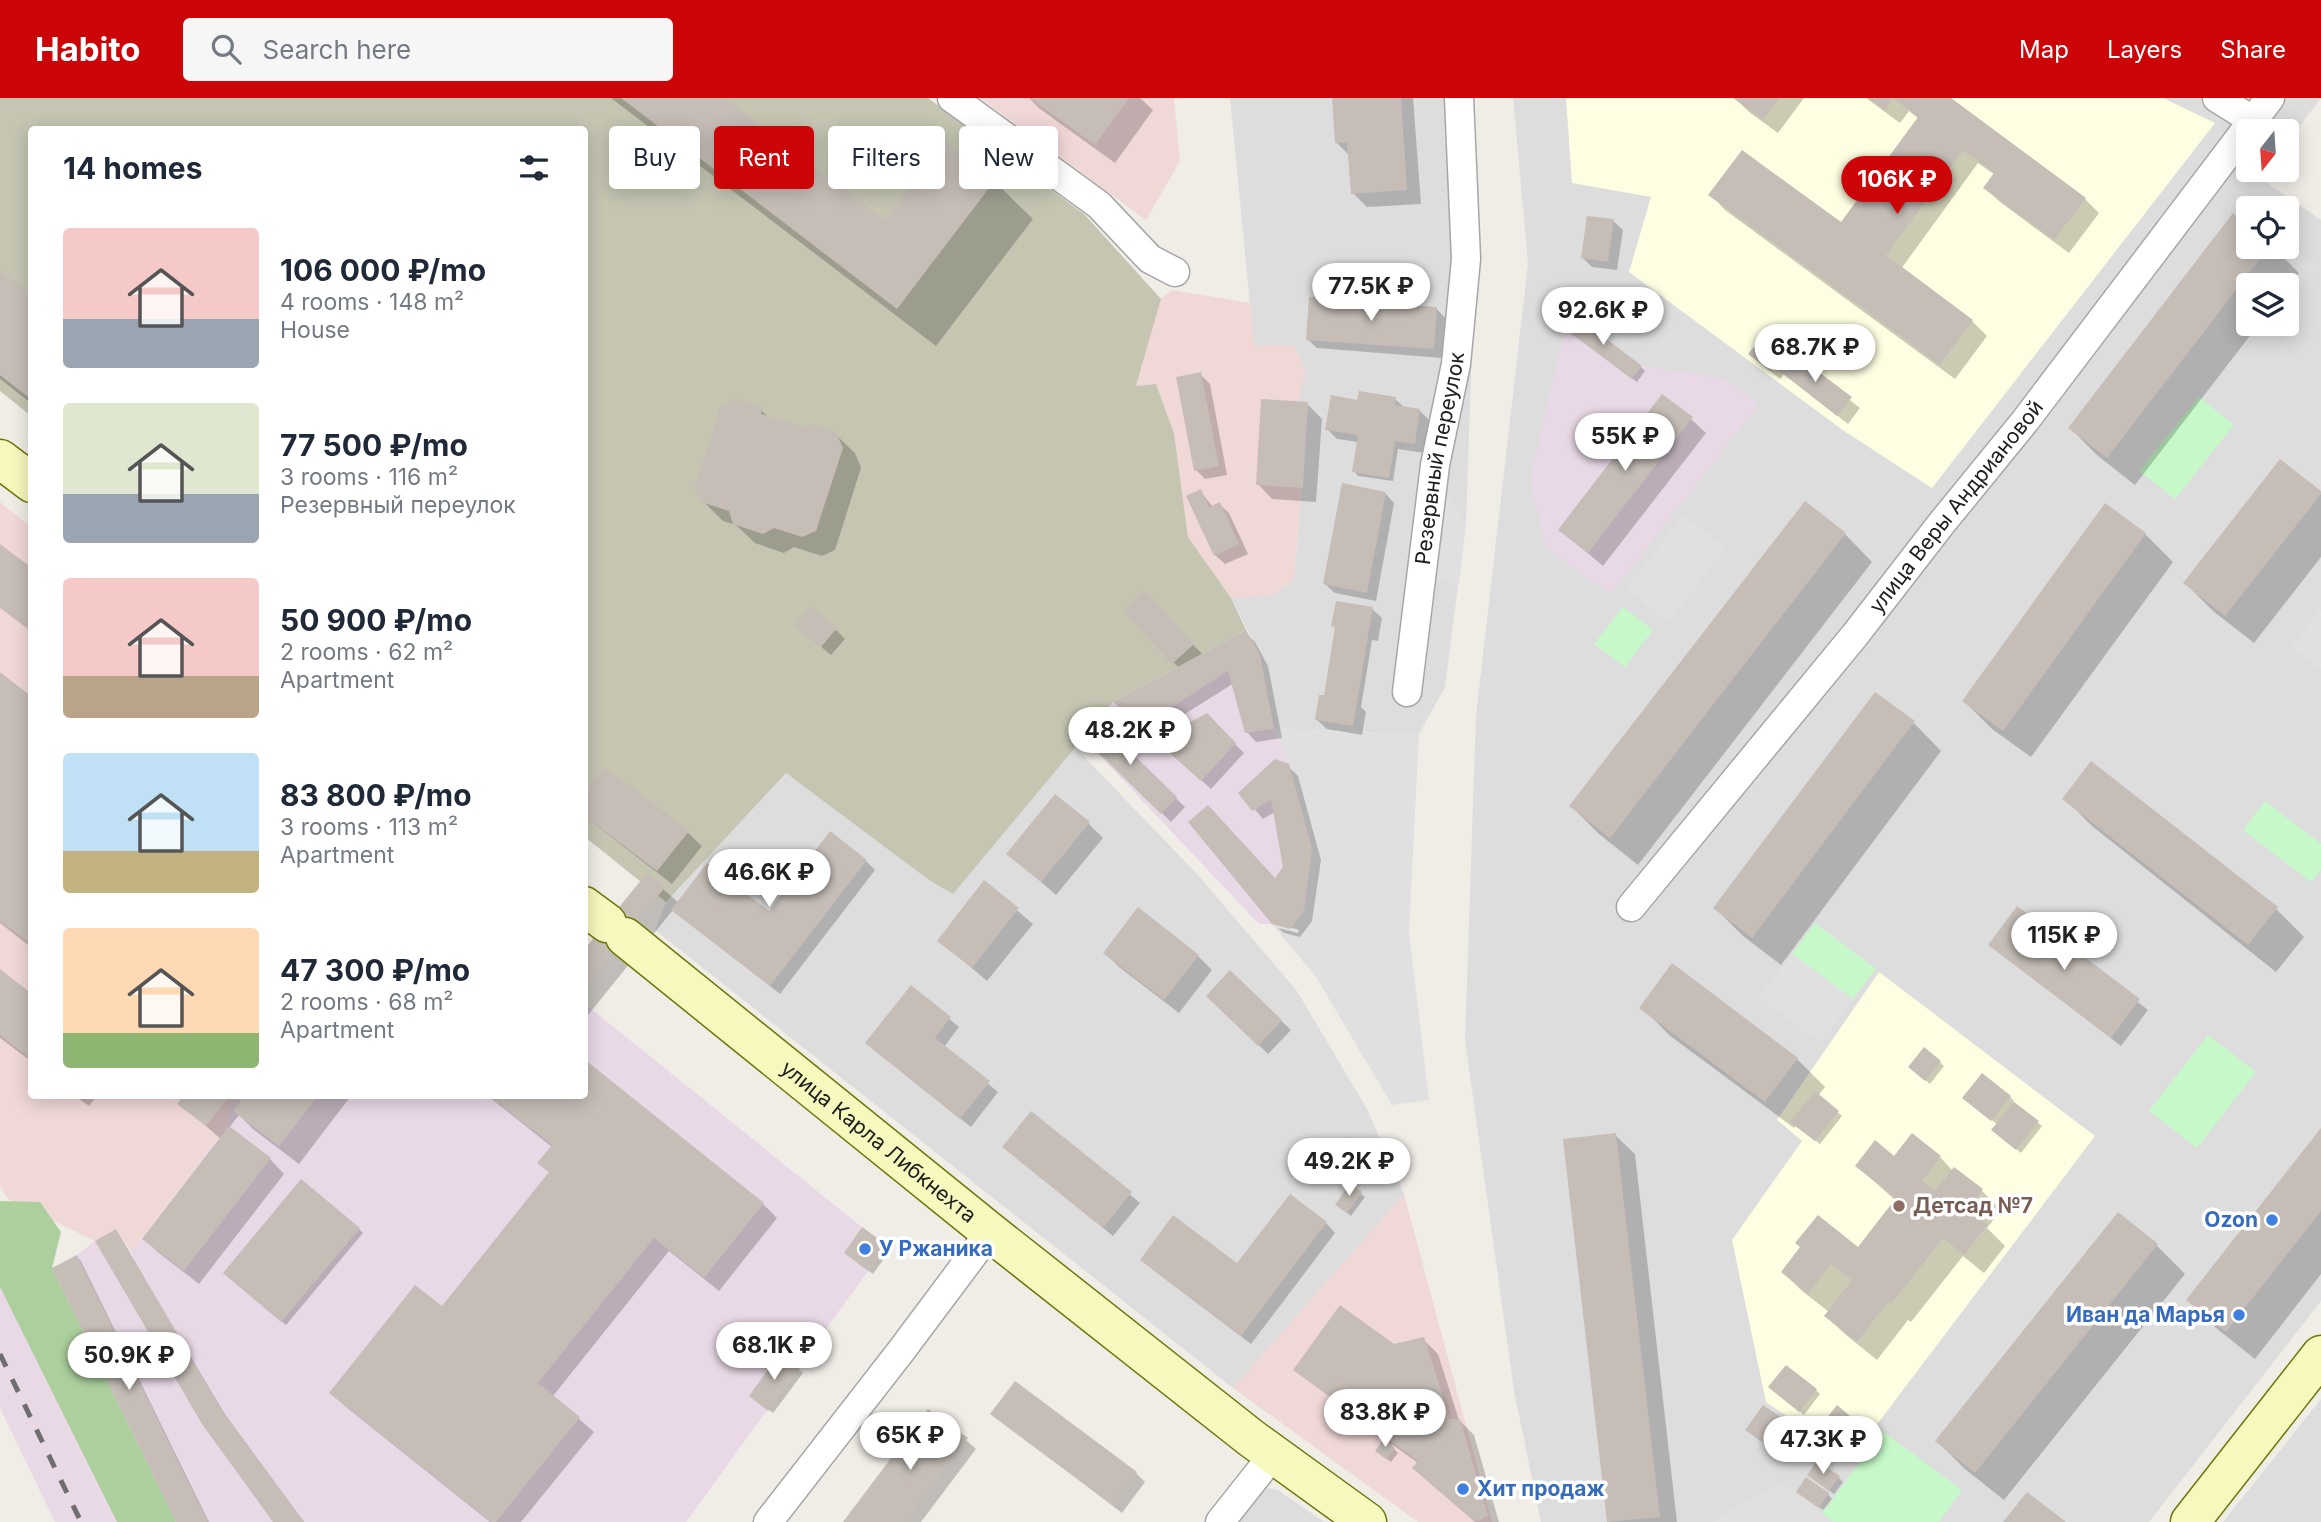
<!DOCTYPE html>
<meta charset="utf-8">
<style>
:root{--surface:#fff;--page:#f6f6f7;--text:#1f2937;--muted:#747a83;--accent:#cb0508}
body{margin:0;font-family:Inter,sans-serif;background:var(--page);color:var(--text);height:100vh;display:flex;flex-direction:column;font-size:26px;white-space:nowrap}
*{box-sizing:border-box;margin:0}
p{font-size:23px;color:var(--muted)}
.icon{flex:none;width:38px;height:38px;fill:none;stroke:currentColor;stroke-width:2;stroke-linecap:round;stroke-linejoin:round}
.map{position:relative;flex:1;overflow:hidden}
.drawer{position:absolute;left:28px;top:28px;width:560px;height:973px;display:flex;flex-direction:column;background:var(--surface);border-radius:7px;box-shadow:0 4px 18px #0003}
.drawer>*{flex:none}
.guide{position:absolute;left:609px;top:28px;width:665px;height:63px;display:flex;gap:14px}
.needle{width:46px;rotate:197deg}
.tools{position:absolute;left:2236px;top:21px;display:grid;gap:14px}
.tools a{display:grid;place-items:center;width:63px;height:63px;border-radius:7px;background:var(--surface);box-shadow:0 4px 18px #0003;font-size:35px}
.price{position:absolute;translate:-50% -60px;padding:0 16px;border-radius:24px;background:#fff;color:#222;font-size:23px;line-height:46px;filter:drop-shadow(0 2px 4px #0008)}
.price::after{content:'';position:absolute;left:50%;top:42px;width:21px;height:16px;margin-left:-10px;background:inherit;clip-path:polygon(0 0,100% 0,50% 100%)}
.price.current{background:var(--accent);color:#fff}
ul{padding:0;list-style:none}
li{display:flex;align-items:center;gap:21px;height:175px;padding:0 35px}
li span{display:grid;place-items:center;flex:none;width:196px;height:140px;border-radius:7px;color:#555}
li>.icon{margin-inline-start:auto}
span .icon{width:84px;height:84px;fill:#fffc;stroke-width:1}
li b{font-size:30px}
h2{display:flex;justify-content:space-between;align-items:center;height:84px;padding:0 35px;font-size:30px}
.pill{padding:0 24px;border-radius:7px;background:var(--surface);box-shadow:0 4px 18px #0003;font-size:24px;line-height:63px}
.pill.current{background:var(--accent);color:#fff}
header{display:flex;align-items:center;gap:42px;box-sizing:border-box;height:98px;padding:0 35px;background:var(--accent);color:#fff}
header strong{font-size:33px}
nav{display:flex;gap:38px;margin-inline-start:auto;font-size:24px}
.search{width:490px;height:63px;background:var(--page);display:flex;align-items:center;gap:18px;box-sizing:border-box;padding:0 24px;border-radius:7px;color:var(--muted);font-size:26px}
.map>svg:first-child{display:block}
.residential{fill:#dedddd;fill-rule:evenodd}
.commercial{fill:#f0d8d7}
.industrial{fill:#e9d9e6}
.education{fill:#fefee2}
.construction{fill:#c5c5b2}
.forest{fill:#accf9d}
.park{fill:#c6f8c9}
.parking{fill:#e0e0e0}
.shadow{fill:#0003}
.building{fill:#c5bdb6}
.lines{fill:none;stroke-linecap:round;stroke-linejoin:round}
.street-casing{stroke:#a7a7a7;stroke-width:31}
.secondary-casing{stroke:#6c7708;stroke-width:41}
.street{stroke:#fff;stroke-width:28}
.secondary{stroke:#f6f8bd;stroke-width:38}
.rail{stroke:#6e6e6e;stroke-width:5;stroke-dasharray:14 14;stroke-linecap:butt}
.education-dot{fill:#8d6e63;stroke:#fff;stroke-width:2.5}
.shop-dot{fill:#3f7fe0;stroke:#fff;stroke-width:2.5}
.labels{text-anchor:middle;stroke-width:7;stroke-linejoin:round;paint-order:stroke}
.street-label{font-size:21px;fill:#202020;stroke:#fff}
.education-label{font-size:21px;font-weight:bold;fill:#785e54;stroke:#fff;text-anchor:start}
.shop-label{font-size:21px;font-weight:bold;fill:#366cbe;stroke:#fff;text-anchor:end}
</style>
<header>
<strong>Habito</strong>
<div class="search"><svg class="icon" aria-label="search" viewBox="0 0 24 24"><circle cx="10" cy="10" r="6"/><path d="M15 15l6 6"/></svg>Search here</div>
<nav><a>Map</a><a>Layers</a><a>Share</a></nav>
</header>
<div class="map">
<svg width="2321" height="1424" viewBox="0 0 2321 1424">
<rect width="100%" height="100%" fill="#f0ede7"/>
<path class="residential" d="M1230,0H1468L1475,160L1466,426L1445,589L1419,636L1274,631L1260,557L1231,500L1271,498L1294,482L1308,305L1298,304L1254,248Z
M1513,0H2321L2287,45V33H2249V72H2266L2260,80L2321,122V1203L2149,1424H1541L1514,1293L1465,942L1476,617L1528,166ZM2249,110H2287V149H2249ZM2249,187H2287V226H2249Z
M1074,648L1198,777L1297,893L1367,1011L1404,1096L1233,1290L655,832L666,804L786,675L952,796Z
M2321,1301V1424H2223Z
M1263,1389L1278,1392L1324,1424H1232Z"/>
<path class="commercial" d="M980,0H1174L1180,63L1146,122Z
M1172,192L1251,205L1254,248L1294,247L1306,275L1298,303L1308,304L1294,482L1271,498L1231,500L1188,439L1174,335L1156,286L1136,288L1161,201Z
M0,404L31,429L32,998H239L230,1010L229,1025L131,1154L116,1131L95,1143L8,1101L0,1088Z
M1404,1096L1492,1424H1418L1233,1290Z"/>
<path class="industrial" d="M1565,231L1632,281L1642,268L1725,281L1758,307L1610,496L1546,449L1530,382Z
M1246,532L1260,557L1274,631L1289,666L1312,751L1304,813L1290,831L1272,826H1259L1082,639L1113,604Z
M585,906L862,1129L844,1155L868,1173L686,1424H176L52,1170L77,1157L95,1143L116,1131L136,1164L131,1154L229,1025L230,1010L239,998H584Z
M0,1178L121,1424H55L0,1310Z"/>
<path class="education" d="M1566,0H2163L2215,25L1932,390L1844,333L1629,174L1651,99L1572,85Z
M1879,874L2095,1038L1850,1362L1766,1304L1732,1142L1802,1043L1777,1022Z"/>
<path class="construction" d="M0,0H928L1085,117L1161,201L1136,288L1156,286L1174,335L1188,439L1231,500L1246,532L1113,604L953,796L929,782L786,675L666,804L585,739L584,32H32L31,318L0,293Z"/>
<path class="forest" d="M0,1103L40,1104L61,1134L52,1170L176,1424H117L0,1189Z"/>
<path class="park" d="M2199,299L2234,327L2175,401L2139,373Z
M1623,509L1653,532L1625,569L1594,546Z
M2265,703L2321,746V771L2311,784L2243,732Z
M1815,825L1876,871L1853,901L1792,856Z
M2208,937L2256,974L2197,1050L2149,1013Z
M1882,1333L1962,1392L1939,1424H1833L1822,1416Z"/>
<path class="parking" d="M1442,388L1466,426L1459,486L1429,481Z
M1683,417L1726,450L1668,524L1626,491Z
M2320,512H2321V572L2291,549Z
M1274,631L1419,636L1409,834L1429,1002L1392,1007L1316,879L1272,826L1290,831L1304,813L1312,751L1289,666Z
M1792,856L1853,901L1820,945L1759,899Z
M1781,1384L1833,1424H1714L1716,1421Z"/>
<path class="shadow" d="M611,0H722L885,125L994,83L1033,121L936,248Z
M1029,0H1140L1153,12L1115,65L1040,11Z
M1333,0H1413L1421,106L1367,109L1353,95L1350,58L1336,44Z
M1735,0H1804L1778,35L1749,14Z
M1866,0H1947L2085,101L2099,115L2069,155L2000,104L1985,90L1995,77L1978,65L1901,171L1972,223L1987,238L1955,281L1725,112L1711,97L1841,127L1919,21L1909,13L1900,25Z
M1613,123L1623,132L1617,172L1592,169L1583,160Z
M2249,149H2273L2299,175L2287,189V187H2249V226H2259L2135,387L2098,358L2070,330Z
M0,174L32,200V306L0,281Z
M1436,210L1445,220L1442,260L1317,250L1307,241Z
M1571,235L1641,269L1645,273L1637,284Z
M1790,248L1799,257L1797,260L1860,310L1848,326L1784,276L1780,281L1760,265Z
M1200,276L1210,286L1227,377L1205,381L1196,372Z
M1395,301L1405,310L1420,313L1429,322L1424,355L1398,351L1393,383L1358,378L1354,373L1358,344L1337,341L1327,331L1359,304Z
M1307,306L1322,321L1316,404L1272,401L1258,386Z
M761,312L770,321L807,333L835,336L855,355L861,370L835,452L822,458L794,449L784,455L755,445L736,427L723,423L703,403Z
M1691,321L1706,335L1603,468L1560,432Z
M1201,394L1213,409L1219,406L1229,415L1248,456L1225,466L1215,457Z
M1385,395L1394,405L1376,503L1335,495L1325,486Z
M2321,395V459L2254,545L2213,513L2185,485Z
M1845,436L1872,464L1638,767L1599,736L1571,708Z
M2145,436L2173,464L2031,659L1992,631L1964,603Z
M1153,504L1203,557L1245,534L1255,544L1268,568L1282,640L1256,644L1247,634L1234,585L1177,621L1183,629L1207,618L1244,655L1211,691L1125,613L1179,570L1125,512Z
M1372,511L1382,520L1378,543L1372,542L1361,609L1366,614L1362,637L1327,631L1317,622L1325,599L1336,531L1333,528Z
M836,532L845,541L831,557L807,537Z
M0,577L32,601V850L0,825Z
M1098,624L1185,709L1171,724L1084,639Z
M1914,625L1941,653L1781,867L1743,838L1715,810Z
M1288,668L1298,678L1321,762L1312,823L1300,839L1284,835L1278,830L1298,835L1299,832L1273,824L1276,782L1284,769L1275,714L1263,721L1241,695Z
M2064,700L2276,811L2304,839L2276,874L2092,728Z
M584,718L687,734L702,748L672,786Z
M1088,725L1103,740L1056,797L1009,756Z
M866,763L875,772L780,896L673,812L584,922V855L647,777L679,805L769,815Z
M985,785L1033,826L987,883L939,842Z
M2017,811L2148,912L2121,948L1990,847Z
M1105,855L1198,858L1212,872L1179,915L1119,869Z
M0,874L32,898V964L0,940Z
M1230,875L1291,932L1268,956L1208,898Z
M911,889L959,929L944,949L998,994L971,1029L877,954Z
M1642,909L1797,961L1825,989L1818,998L1842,1018L1820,1046L1796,1028L1794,1030L1669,937Z
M1940,964L1944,968L1930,986L1914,973Z
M75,998H97L89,1008Z
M185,998H351L299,1066L254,1032L239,1017L229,1030L270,1061L284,1076L199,1186L159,1155L144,1141L221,1041L179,1005Z
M488,998H584L763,1106L777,1120L719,1193L669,1153L553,1298L594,1334L521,1424H490L346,1309L331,1295L443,1211L551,1076L552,1049Z
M2010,999L2014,1003L2013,1005L2042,1028L2021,1055L1998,1036V1027L1968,1004Z
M1032,1015L1140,1105L1113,1138L1014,1058Z
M2321,1032V1176L2255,1261L2216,1230L2188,1202Z
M1615,1037L1635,1056L1677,1424H1609L1565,1043Z
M1348,1045L1355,1056L1334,1068L1330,1064Z
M1940,1059L1953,1073L1955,1071L1982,1093L2001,1112L1987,1130L2005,1148L1984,1175L1963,1158L1911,1224L1908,1222L1877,1262L1846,1237L1826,1218L1829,1214L1802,1193L1783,1174L1859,1151L1896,1103L1857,1068L1895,1061Z
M1360,1095L1365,1099L1351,1118L1341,1110Z
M2118,1117L2157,1148L2185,1176L2004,1402L1965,1371L1937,1343Z
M1326,1125L1335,1135L1251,1246L1152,1171L1237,1168Z
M359,1131L363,1135L286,1227L229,1179Z
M116,1133L226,1318L304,1424H275Z
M886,1148L890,1152L873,1176L850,1159Z
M77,1159L81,1163L209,1424H178Z
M1423,1241L1438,1256L1459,1322L1474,1337L1499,1424H1475L1414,1370L1418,1365L1393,1347L1391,1348L1398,1355L1391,1364L1382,1357L1377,1353L1386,1342L1353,1315L1393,1248Z
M798,1271L803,1275L773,1315L755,1302Z
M1816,1292L1820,1296L1804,1317L1775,1293Z
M1764,1309L1797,1334L1781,1357L1752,1336Z
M1837,1310L1867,1335L1850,1357L1824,1335Z
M993,1316L1136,1375L1145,1384L1122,1415Z
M966,1342L976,1351L921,1424H846Z
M1839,1380L1843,1384L1834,1396L1813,1381Z
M1828,1396L1832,1401L1823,1412L1803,1398Z"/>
<path class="building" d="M621,0H725L885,122L945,43L996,81L897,211Z
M1030,0H1129L1095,47Z
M1332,0H1401L1407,92L1351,96L1347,45H1335Z
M1733,0H1779L1763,22Z
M1868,0H1951L2086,100L2054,142L1983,90L1994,75L1963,52L1886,157L1973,222L1940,267L1708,97L1742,52L1841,124L1918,19L1893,0L1885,12Z
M2233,115L2249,128V149H2269L2107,360L2068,330Z
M1587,118L1614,121L1608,164L1581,160Z
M0,172L32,198V302L0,277Z
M1309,199L1437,209L1434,251L1306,242Z
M1575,217L1642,268L1632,281L1565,231Z
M1770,230L1791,247L1770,273L1748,256Z
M1792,254L1852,299L1837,318L1778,272Z
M1201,274L1219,368L1194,373L1176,279Z
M1359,293L1396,299L1395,307L1420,311L1415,346L1395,343L1389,380L1352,374L1358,337L1325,332L1331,297L1357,302Z
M1662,296L1693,319L1588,455L1558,432Z
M735,301L762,310L761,316L806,330L808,325L836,334L843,350L816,433L802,439L774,430L763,436L733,426L729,413L701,404L695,389L721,308Z
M1261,301L1308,304L1303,390L1256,387Z
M2280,361L2321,393V396L2225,518L2183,485Z
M1342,385L1386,394L1367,495L1323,486Z
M1201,391L1209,409L1220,404L1239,446L1214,458L1186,398Z
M1805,403L1846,435L1610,740L1569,708Z
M2105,405L2146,435L2003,633L1962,603Z
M0,446L32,470V534L0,510Z
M1144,492L1194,546L1172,566L1123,512Z
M1336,503L1373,509L1353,628L1315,622L1319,597H1324L1335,529L1331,528Z
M811,509L837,530L821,549L795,527Z
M1246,532L1260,557L1274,631L1245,635L1228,573L1169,611L1183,628L1207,615L1236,645L1201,683L1113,604Z
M0,574L32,599V847L0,823Z
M1875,594L1915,623L1752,840L1713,810Z
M1098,622L1177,699L1161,716L1082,639Z
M1275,661L1289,666L1312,751L1304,813L1290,831L1272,826L1188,724L1208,707L1275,780L1283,769L1271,702L1252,713L1238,695Z
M2091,663L2278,809L2248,847L2062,701Z
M605,669L689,733L657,773L584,718V696Z
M1055,696L1090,724L1041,784L1006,756Z
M830,733L867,762L770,888L671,812L707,765L769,813Z
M647,775L665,789L584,890V852Z
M984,782L1019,810L972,870L937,843Z
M2017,808L2140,901L2111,940L1988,847Z
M1138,809L1199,857L1164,902L1103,855Z
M1672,865L1798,960L1765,1004L1639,910Z
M0,871L32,896V962L0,937Z
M1230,872L1282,922L1258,948L1206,898Z
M911,887L951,919L935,940L990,983L960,1021L865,945Z
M1924,949L1941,963L1925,983L1908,969Z
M584,961L764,1105L704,1180L654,1140L538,1285L580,1319L496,1424H491L329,1295L415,1187L442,1208L549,1074L537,1065L552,1047L489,998H584Z
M1982,975L2011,998L1991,1023L1962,1000Z
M1815,993L1839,1013L1815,1043L1790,1024Z
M183,998H229L206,1028L177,1006Z
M244,998H318L279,1048L233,1013Z
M2014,1004L2039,1023L2016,1052L1991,1032Z
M1031,1013L1132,1094L1103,1130L1002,1049Z
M229,1028L271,1060L184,1173L142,1141Z
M2321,1030V1113L2226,1234L2186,1202Z
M1616,1035L1660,1419L1607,1424L1563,1041Z
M1912,1035L1941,1058L1922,1083L1935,1093L1954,1069L1983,1091L1968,1112L1987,1127L1964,1157L1943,1140L1891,1206L1888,1204L1857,1244L1824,1218L1852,1182L1831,1166L1808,1196L1781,1174L1800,1149L1795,1145L1818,1117L1858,1149L1896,1100L1855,1068L1875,1042L1894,1058Z
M1345,1039L1352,1052L1329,1065L1322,1052Z
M301,1081L360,1130L281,1224L223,1175Z
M1350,1085L1362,1094L1347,1115L1335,1107Z
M1290,1096L1327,1124L1241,1238L1140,1162L1173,1117L1237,1165Z
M2118,1114L2158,1146L1975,1375L1935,1343Z
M862,1129L887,1147L868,1173L844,1155Z
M116,1131L222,1312L304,1424H273L202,1326L95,1143Z
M77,1157L208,1424H176L52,1170Z
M1340,1207L1394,1246L1424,1239L1450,1321H1460L1488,1418L1475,1424L1412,1370L1418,1363L1293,1272Z
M780,1255L800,1270L768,1313L749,1298Z
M1786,1267L1817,1291L1799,1314L1768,1289Z
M1015,1283L1137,1374L1112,1407L990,1316Z
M1763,1307L1794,1328L1776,1354L1745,1332Z
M1837,1307L1864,1330L1845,1354L1818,1331Z
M928,1311L968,1340L905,1424H843Z
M1384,1341L1395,1350L1386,1361L1375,1353Z
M1817,1363L1840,1378L1829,1393L1807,1377Z
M1806,1379L1829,1395L1819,1410L1796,1394Z
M2027,1394L2066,1424H2003Z"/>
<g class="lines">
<defs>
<g id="street">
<path d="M952,0L1099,107L1150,161L1175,174"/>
<path d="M2217,0L2252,22"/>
<path id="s1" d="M1407,594L1435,367L1456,266L1466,161L1459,0"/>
<path id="s2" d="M1631,809L1855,537L1941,426L2025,323L2270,0"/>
<path d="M768,1424L901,1253L990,1134"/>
<path d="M1220,1424L1273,1357"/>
</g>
<g id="secondary">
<path d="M0,361L32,385"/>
<path d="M584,808L607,825"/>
<path id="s3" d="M625,839L990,1134L1251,1340L1367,1424"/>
<path d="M2190,1424L2321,1257"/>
</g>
</defs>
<use href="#street" class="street-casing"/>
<use href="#secondary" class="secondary-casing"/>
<use href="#street" class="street"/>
<use href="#secondary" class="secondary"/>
<path class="rail" d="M0,1256L81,1424"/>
</g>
<circle class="education-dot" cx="1899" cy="1108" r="7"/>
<g class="shop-dot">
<circle cx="2272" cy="1122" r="7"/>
<circle cx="865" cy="1151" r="7"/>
<circle cx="2239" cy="1217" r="7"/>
<circle cx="1463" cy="1391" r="7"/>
</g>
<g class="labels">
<g class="street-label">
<text dy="7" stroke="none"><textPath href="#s1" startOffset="236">Резервный переулок</textPath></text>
<text dy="7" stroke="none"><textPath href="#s2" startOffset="516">улица Веры Андриановой</textPath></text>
<text dy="7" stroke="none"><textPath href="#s3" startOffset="326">улица Карла Либкнехта</textPath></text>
</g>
<g class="education-label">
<text x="1913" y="1115">Детсад №7</text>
</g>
<g class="shop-label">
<text x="2258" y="1129">Ozon</text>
<text x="879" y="1158" text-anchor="start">У Ржаника</text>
<text x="2225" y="1224">Иван да Марья</text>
<text x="1477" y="1398" text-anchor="start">Хит продаж</text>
</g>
</g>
</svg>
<div class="tools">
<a><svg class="needle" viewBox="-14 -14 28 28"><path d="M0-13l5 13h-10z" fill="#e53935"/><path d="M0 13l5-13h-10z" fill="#747a83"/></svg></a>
<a><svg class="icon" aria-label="locate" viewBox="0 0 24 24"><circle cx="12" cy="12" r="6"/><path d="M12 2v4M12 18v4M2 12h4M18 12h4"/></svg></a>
<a><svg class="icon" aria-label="layers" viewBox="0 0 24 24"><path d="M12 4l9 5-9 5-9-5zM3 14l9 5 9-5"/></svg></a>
</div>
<b class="price current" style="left:1897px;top:118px">106K ₽</b>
<b class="price" style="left:1371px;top:225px">77.5K ₽</b>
<b class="price" style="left:1603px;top:249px">92.6K ₽</b>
<b class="price" style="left:1815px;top:286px">68.7K ₽</b>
<b class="price" style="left:1625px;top:375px">55K ₽</b>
<b class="price" style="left:1130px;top:669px">48.2K ₽</b>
<b class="price" style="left:769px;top:811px">46.6K ₽</b>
<b class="price" style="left:2064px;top:874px">115K ₽</b>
<b class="price" style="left:1349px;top:1100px">49.2K ₽</b>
<b class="price" style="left:774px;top:1284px">68.1K ₽</b>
<b class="price" style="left:129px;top:1294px">50.9K ₽</b>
<b class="price" style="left:1385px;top:1351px">83.8K ₽</b>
<b class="price" style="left:910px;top:1374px">65K ₽</b>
<b class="price" style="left:1823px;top:1378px">47.3K ₽</b>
<div class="guide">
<a class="pill">Buy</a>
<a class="pill current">Rent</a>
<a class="pill">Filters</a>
<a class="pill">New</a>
</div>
<section class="drawer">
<h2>14 homes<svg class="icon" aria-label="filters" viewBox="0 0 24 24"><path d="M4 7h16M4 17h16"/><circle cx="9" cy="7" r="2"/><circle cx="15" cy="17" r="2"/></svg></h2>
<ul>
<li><span style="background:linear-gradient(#f6c9c9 65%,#9aa5b1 0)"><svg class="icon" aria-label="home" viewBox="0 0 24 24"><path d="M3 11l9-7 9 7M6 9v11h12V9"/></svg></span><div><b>106 000 ₽/mo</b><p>4 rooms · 148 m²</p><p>House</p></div></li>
<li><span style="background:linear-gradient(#dfe7d0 65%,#9aa5b1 0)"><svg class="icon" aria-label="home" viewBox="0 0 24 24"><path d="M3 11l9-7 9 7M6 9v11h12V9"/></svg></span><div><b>77 500 ₽/mo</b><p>3 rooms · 116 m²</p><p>Резервный переулок</p></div></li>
<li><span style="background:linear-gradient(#f6c9c9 70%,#b9a48a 0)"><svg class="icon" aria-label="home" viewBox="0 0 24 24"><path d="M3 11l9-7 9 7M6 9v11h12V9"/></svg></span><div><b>50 900 ₽/mo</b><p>2 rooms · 62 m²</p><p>Apartment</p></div></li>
<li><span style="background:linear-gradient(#bfe0f5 70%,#c2b280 0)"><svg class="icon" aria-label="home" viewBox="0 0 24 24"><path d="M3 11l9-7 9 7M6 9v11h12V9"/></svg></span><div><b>83 800 ₽/mo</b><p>3 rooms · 113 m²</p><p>Apartment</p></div></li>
<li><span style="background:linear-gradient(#ffd9b3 75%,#8fb573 0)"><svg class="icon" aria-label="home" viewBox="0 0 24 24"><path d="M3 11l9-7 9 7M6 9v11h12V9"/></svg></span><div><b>47 300 ₽/mo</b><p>2 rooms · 68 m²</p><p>Apartment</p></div></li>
</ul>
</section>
</div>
